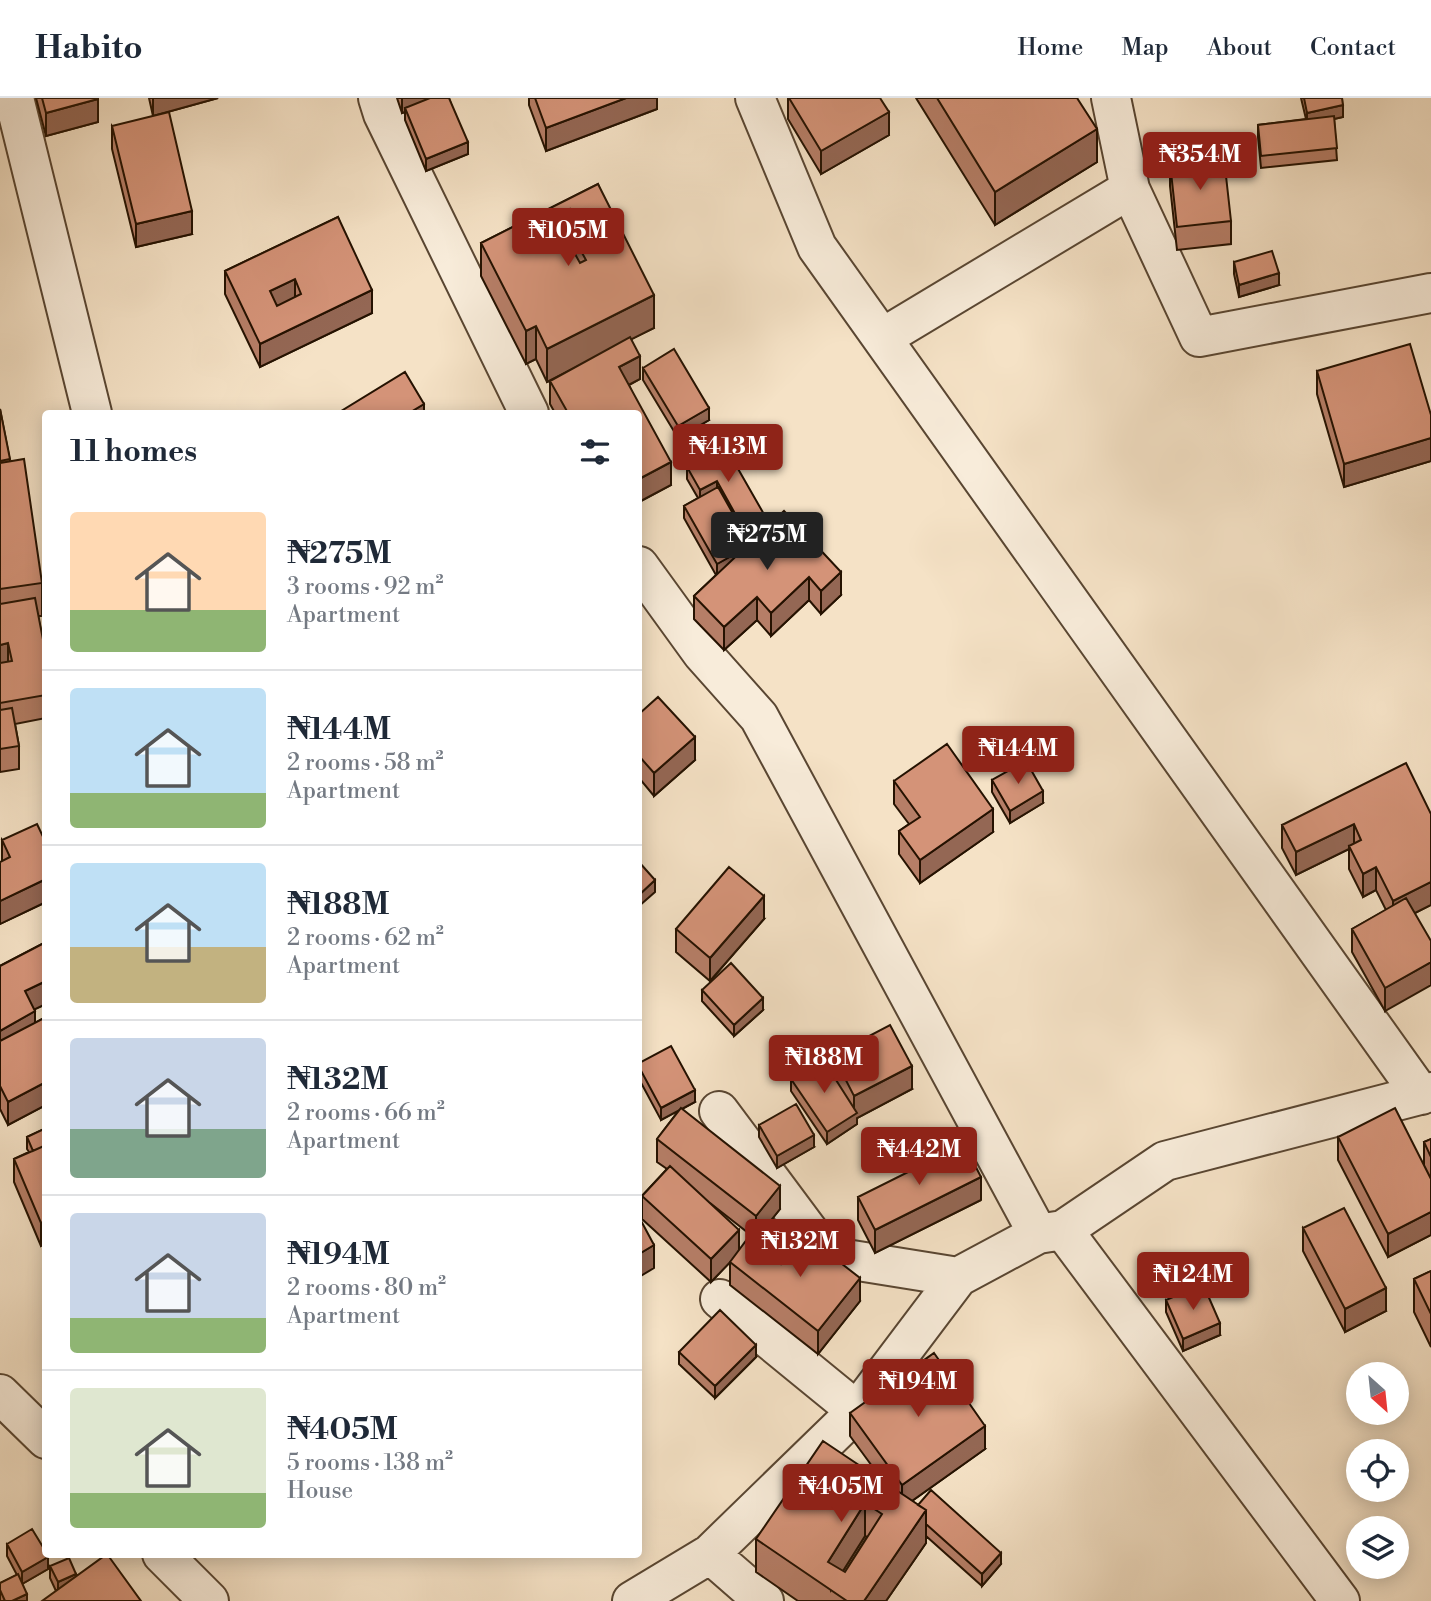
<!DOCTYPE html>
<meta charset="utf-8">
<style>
:root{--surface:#fff;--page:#f2f2f3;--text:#1f2937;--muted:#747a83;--line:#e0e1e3;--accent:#8f2418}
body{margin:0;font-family:"Libre Bodoni",serif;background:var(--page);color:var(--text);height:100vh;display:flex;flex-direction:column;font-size:26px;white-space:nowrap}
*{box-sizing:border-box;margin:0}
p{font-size:23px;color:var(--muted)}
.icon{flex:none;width:38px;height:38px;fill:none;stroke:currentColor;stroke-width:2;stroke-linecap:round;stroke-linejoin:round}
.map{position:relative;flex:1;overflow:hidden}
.panel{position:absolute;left:42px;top:312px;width:600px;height:1148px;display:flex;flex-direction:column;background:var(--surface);border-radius:7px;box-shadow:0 4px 18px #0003}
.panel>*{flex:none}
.needle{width:46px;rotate:153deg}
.fabs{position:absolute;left:1346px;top:1264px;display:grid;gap:14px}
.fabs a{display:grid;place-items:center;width:63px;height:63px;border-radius:50%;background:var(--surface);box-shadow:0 4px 18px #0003;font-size:35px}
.price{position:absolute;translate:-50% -60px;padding:0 16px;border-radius:7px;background:var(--accent);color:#fff;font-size:23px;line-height:46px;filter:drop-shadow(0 2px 4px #0008)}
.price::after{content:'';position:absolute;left:50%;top:42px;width:21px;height:16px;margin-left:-10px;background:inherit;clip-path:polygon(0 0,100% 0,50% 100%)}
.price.active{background:#222;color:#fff}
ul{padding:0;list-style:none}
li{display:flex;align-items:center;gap:21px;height:175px;padding:0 28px}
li+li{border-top:2px solid var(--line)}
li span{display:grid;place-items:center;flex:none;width:196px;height:140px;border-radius:7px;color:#555}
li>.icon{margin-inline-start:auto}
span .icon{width:84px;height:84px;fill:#fffc;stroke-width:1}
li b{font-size:30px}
h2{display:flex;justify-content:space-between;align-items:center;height:84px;padding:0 28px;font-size:30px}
header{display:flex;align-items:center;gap:42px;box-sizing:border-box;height:98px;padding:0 35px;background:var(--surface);border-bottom:2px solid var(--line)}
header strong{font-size:33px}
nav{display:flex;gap:38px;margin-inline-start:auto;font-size:24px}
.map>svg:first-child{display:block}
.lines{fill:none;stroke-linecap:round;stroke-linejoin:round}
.minor-casing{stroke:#594632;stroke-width:42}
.minor{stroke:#f8ecda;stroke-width:38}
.wall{fill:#b67e67;stroke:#251201;stroke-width:2;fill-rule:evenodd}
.shaded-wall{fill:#946754;stroke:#251201;stroke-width:2}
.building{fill:#d49378;stroke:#251201;stroke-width:2;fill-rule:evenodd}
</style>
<header>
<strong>Habito</strong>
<nav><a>Home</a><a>Map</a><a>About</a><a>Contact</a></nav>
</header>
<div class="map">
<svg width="1431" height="1503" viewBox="0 0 1431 1503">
<rect width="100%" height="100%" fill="#f5e2c6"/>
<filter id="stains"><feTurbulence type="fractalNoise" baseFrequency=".00286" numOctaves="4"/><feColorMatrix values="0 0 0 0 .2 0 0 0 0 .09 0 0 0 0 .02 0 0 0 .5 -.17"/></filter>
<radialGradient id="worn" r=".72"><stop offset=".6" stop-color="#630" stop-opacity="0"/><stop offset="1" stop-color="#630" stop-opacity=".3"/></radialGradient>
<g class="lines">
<defs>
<path id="minor" d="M14,0L92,315
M378,0L383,16L529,315
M755,0L817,149L1421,997
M1130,91L1199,239L1431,195
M882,240L1130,91L1111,0
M639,468L702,555L759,619L1038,1136
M719,1013L827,1158L958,1179
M1063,1132L1340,1503
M720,1201L857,1313
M0,1296L46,1341
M162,1456L209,1503
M710,1456L764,1503
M632,1503L710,1456L857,1313L958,1179L1038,1136L1063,1132L1165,1063L1431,994"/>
</defs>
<use href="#minor" class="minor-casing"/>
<use href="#minor" class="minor"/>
</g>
<path class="wall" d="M36,0H98V24L46,38Z
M149,0H218L153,18Z
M397,0H449L468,56L426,73L405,22V14L402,15Z
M529,0H657V11L546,53L529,7Z
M788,0H880L889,37L821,76L788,21Z
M916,0H1077L1097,64L995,127Z
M1301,0H1342L1343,19L1334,21L1337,62L1261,70L1258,39V27L1306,21Z
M112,28L192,136L136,149L112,51Z
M1170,65L1231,123V146L1177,152L1170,88Z
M598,86L654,230L631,241L640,281L629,287L671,387L639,404V315H555L550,306V283L547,284L536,261L526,266L481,178V145Z
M338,119L372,215L260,269L225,196V173Z
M1234,164L1279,187L1239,199L1234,176Z
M643,270L709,322L678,340L643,282Z
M1317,273L1431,317V363L1344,389L1317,296Z
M0,311L10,363L42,485V518H38L46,557V620L15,626L19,648V671L0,674Z
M725,348L765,430L746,440L750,446L841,497L821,516L809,502L771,538L757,522L724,552L694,521V498L716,477L684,420V408L698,400L687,381V369Z
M639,616L695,662L654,698L639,680Z
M992,682L1043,705L1010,725L992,694Z
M894,683L993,734L920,785L899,756V733L909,726L894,706Z
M1431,716V807L1415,815L1385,913L1352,854V831L1386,812L1376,792L1363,799L1349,771V751L1296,777L1282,750V727Z
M2,742L46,804L0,826V764H2Z
M764,821L710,883L676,854V831Z
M46,844V906L34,911L35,925L46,919V1007L8,1027L0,1011V868Z
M702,892L763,912L734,938L702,903Z
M833,957L912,991L857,1020V1026L827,1046L791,993V981L833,977Z
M639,969L695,1004L682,1011L780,1111L756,1141L710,1105L739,1153L781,1166L860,1203L818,1256L730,1187V1164L711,1184L642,1121V1098L667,1071L657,1064V1041L679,1012L661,1022L639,981Z
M759,1027L814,1049L777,1070L759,1039Z
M46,1030L41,1148L14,1084V1061L29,1054L27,1051V1039Z
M1338,1039L1424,1067V1044L1431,1041V1137L1388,1159L1338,1062Z
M858,1099L981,1102L875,1155L858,1122Z
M1303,1130L1386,1213L1345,1234L1303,1153Z
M1431,1173V1249L1414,1214V1181Z
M1166,1202L1220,1237L1183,1253L1166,1214Z
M679,1254L756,1259L715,1300L679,1266Z
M850,1315L985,1351L912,1403L1001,1466L982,1488L926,1438V1445L886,1503H798L756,1474V1441L883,1383L850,1338ZM865,1438L867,1439L845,1474L843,1473Z
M7,1446L48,1471L22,1486L27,1503H0V1485L17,1477L7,1458Z
M50,1468L76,1479L56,1493L50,1480Z"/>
<path class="shaded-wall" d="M153,0H218L153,18Z
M402,0H446L405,10V14L402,15Z
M626,0H657V11L546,53V30Z
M98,1V24L46,38V15Z
M1343,7V19L1307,27V15Z
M889,14V37L821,76V53Z
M1097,31V64L995,127V94Z
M468,44V56L426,73V61Z
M570,111V144L555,152V120Z
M192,113V136L136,149V126Z
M1279,175V187L1239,199V187Z
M295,181V204L270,216V193Z
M372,192V215L260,269V246Z
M654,197V230L547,284V251Z
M536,228V261L526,266V233Z
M640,258V281L619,292V269Z
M424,306V315H409Z
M709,310V322L678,340V328Z
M1431,340V363L1344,389V366Z
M671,364V387L639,404V381Z
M717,383V395L700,404V392Z
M765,418V430L743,442V430Z
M750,447L717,478V466Z
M841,474V497L821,516V493Z
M809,479V502L771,538V515Z
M757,499V522L724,552V529Z
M8,545V568L0,570V547Z
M695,639V662L654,698V675Z
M1043,693V705L1010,725V713Z
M993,711V734L920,785V762Z
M1354,726V749L1349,748V751L1296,777V754Z
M1376,769V792L1363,799V776Z
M46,781V804L0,826V803Z
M655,782V794L639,808V797Z
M1431,784V807L1393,826V803Z
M764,798V821L710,883V860Z
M1431,864V887L1385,913V890Z
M46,883V906L25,916V893Z
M763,900V912L734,938V927Z
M35,913V936L0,956V933Z
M912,968V991L857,1020V1026L827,1046V1034L854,1016V998Z
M46,984V1007L8,1027V1004Z
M695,992V1004L661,1022V1010Z
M814,1037V1049L777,1070V1058Z
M981,1079V1102L875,1155V1132Z
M780,1088V1111L756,1141V1118Z
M1431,1114V1137L1388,1159V1136Z
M46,1123V1146L41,1148V1125Z
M739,1132V1155L711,1184V1161Z
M654,1147V1170L639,1179V1156Z
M860,1180V1203L818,1256V1233Z
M1386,1190V1213L1345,1234V1211Z
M1220,1225V1237L1183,1253V1241Z
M756,1247V1259L715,1300V1288Z
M985,1328V1351L902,1410V1387Z
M865,1405V1438L831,1492L828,1464Z
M926,1412V1445L886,1503H864Z
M1001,1455V1466L982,1488V1476Z
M48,1459V1471L22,1486V1474Z
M76,1476V1488L58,1496V1484Z
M27,1496V1503H12Z"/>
<path class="building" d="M42,0H98V1L46,15Z
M430,0H449L468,44L426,61L405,10Z
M535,0H626L546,30Z
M789,0H880L889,14L821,53Z
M937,0H1077L1097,31L995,94Z
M1304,0H1342L1343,7L1307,15Z
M169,14L192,113L136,126L112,28Z
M1334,18L1337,50L1261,58L1258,27Z
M1224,60L1231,123L1177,129L1170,65Z
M598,86L654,197L547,251L536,228L526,233L481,145ZM570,111L581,130L571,135L586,162L580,165L555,120Z
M338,119L372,192L260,246L225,173ZM295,181L301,196L277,208L270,193Z
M1272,153L1279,175L1239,187L1234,164Z
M630,239L640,258L619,269L671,364L639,381V315H568L550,283Z
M1410,246L1431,317V340L1344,366L1317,273Z
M674,251L709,310L678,328L643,270Z
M405,274L424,306L409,315H338Z
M0,311L10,361L0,363Z
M725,348L765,418L743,430L717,383L700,392L687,369Z
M24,361L42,485L0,491V365Z
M718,389L750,446L744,451L717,466L684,408Z
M784,413L841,474L821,493L809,479L771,515L757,499L724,529L694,498Z
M35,500L46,557V597L0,605V565L12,563L8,545L0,547V506Z
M658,599L695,639L654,675L639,658V616Z
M12,610L19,648L0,651V612Z
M947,646L993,711L920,762L899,733L920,719L894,683Z
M1026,663L1043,693L1010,713L992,682Z
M1406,665L1431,716V784L1393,803L1376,769L1363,776L1349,748L1361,742L1354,726L1296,754L1282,727Z
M37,726L46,745V781L0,803V764L10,759L2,742Z
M639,764L655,782L639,797Z
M729,769L764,798L710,860L676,831Z
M1406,800L1431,843V864L1385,890L1352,831Z
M46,844V883L25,893L35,913L0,933V868Z
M731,865L763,900L734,927L702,892Z
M46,919V984L8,1004L0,988V943Z
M890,927L912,968L854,998L833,957Z
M671,948L695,992L661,1010L639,969V965Z
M822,960L857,1015L827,1034L791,981Z
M796,1006L814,1037L777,1058L759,1027Z
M681,1010L780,1088L756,1118L657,1041Z
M1395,1010L1431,1081V1114L1388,1136L1338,1039Z
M46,1030V1047L33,1053L27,1039Z
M1431,1041V1059L1424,1044Z
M964,1046L981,1079L875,1132L858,1099Z
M46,1047V1123L41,1125L14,1061Z
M670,1068L739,1132L711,1161L642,1098Z
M1344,1110L1386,1190L1345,1211L1303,1130Z
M639,1119L654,1147L639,1156Z
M805,1137L860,1180L818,1233L730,1164L748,1140L781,1166Z
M1431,1173V1216L1414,1181Z
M1203,1186L1220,1225L1183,1241L1166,1202Z
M720,1212L756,1247L715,1288L679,1254Z
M934,1255L985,1328L902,1387L850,1315Z
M823,1343L926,1412L864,1503H847L756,1441ZM865,1405L882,1416L845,1474L828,1464Z
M931,1392L1001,1455L982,1476L926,1426V1412L918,1407Z
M32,1431L46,1454V1456L48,1459L22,1474L7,1446Z
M107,1456L141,1503H42Z
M69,1460L76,1476L58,1484L50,1468Z
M18,1476L27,1496L12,1503H5L0,1492V1485Z"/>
<rect width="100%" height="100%" filter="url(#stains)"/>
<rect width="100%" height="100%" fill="url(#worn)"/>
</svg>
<div class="fabs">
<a><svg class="needle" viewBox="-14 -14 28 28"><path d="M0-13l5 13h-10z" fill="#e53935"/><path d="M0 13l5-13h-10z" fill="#747a83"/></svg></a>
<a><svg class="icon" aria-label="locate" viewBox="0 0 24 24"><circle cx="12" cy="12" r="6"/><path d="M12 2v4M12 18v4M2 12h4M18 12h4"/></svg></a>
<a><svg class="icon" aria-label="layers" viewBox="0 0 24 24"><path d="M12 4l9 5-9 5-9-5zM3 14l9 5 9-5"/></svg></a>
</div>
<b class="price" style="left:1200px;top:94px">₦354M</b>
<b class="price" style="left:568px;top:170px">₦105M</b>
<b class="price" style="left:728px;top:386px">₦413M</b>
<b class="price active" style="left:767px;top:474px">₦275M</b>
<b class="price" style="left:1018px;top:688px">₦144M</b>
<b class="price" style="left:824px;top:997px">₦188M</b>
<b class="price" style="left:919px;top:1089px">₦442M</b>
<b class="price" style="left:800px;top:1181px">₦132M</b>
<b class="price" style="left:1193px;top:1214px">₦124M</b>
<b class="price" style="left:918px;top:1321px">₦194M</b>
<b class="price" style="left:841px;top:1426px">₦405M</b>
<section class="panel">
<h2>11 homes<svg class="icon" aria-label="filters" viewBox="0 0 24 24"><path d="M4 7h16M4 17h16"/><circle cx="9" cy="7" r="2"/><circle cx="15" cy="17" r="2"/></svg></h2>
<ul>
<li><span style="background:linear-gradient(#ffd9b3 70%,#8fb573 0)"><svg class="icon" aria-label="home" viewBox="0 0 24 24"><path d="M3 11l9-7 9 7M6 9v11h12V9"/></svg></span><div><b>₦275M</b><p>3 rooms · 92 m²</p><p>Apartment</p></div></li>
<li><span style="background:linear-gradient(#bfe0f5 75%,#8fb573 0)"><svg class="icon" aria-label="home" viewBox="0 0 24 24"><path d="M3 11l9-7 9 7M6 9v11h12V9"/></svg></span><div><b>₦144M</b><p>2 rooms · 58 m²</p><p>Apartment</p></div></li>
<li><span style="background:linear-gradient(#bfe0f5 60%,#c2b280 0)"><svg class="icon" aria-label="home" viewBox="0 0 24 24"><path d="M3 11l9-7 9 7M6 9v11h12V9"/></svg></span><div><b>₦188M</b><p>2 rooms · 62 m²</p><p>Apartment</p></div></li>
<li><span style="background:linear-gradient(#c9d6e8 65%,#7fa58c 0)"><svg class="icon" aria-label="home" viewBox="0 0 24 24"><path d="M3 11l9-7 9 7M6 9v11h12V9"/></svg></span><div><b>₦132M</b><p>2 rooms · 66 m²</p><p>Apartment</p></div></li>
<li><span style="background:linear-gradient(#c9d6e8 75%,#8fb573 0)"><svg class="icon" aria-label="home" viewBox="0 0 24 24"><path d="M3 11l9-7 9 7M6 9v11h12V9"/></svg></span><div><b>₦194M</b><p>2 rooms · 80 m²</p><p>Apartment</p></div></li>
<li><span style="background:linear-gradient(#dfe7d0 75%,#8fb573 0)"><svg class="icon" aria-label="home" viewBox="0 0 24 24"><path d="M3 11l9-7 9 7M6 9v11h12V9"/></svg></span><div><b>₦405M</b><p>5 rooms · 138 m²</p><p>House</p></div></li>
</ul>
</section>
</div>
